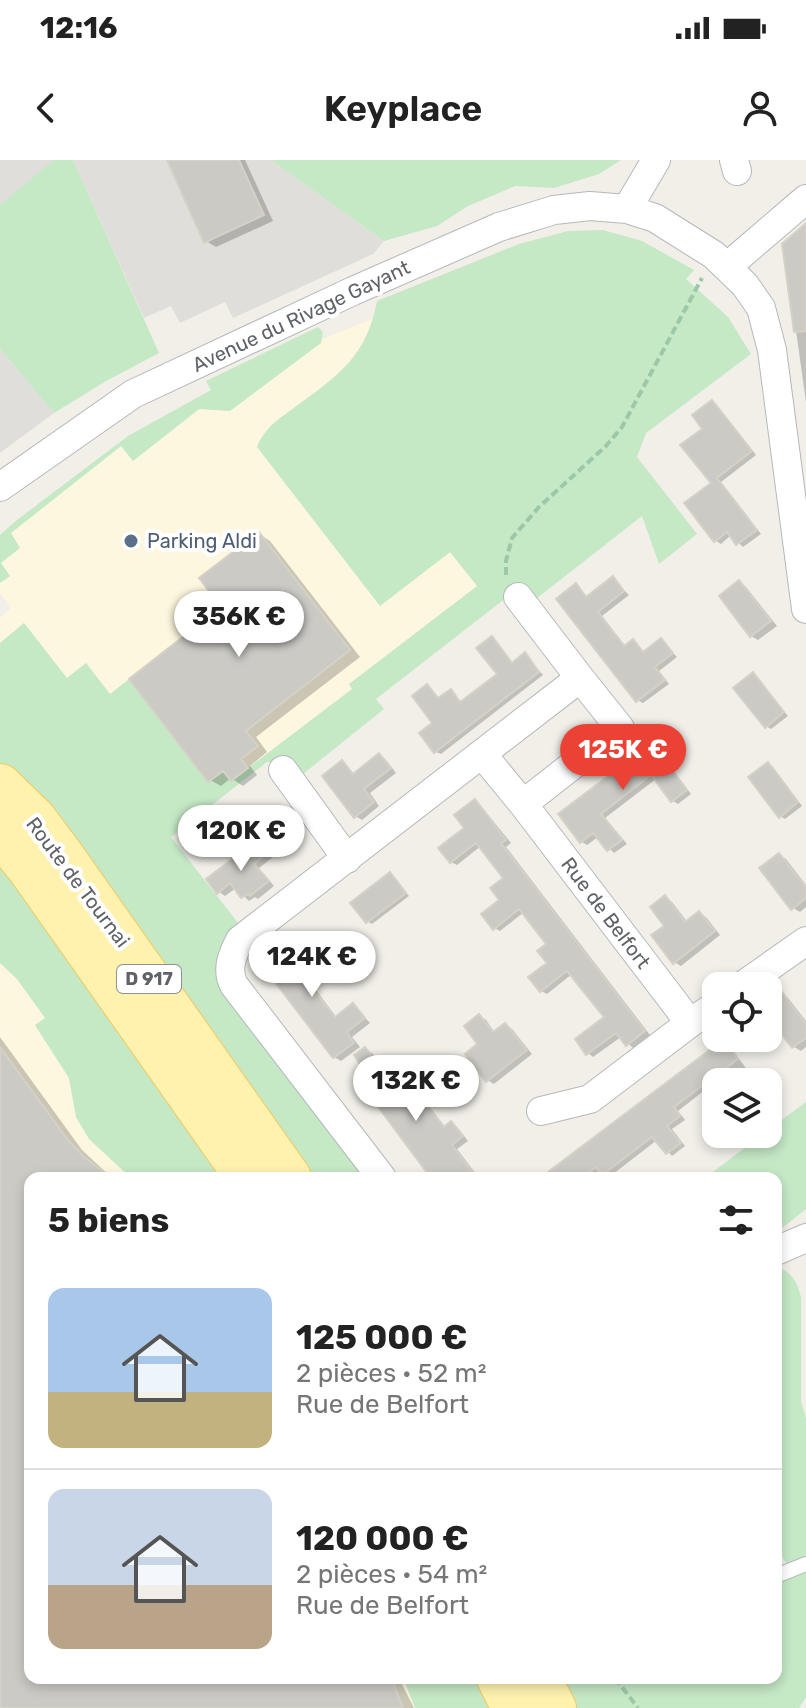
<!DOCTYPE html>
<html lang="fr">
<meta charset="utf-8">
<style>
:root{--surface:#fff;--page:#f6f6f6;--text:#222;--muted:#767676;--line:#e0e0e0;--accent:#ea4335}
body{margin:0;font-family:Rubik,sans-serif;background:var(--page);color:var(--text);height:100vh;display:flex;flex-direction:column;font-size:30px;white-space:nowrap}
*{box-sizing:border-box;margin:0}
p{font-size:26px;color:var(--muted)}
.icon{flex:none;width:44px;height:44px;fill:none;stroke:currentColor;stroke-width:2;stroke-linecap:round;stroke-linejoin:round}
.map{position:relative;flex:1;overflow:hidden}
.details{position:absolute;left:24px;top:1012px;width:758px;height:512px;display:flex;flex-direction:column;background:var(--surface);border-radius:16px;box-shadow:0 4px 12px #0003}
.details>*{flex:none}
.buttons{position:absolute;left:702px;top:812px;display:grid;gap:16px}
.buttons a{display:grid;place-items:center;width:80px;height:80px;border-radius:16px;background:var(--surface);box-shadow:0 4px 12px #0003;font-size:40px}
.price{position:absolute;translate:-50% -68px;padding:0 18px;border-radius:28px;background:#fff;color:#222;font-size:26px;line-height:52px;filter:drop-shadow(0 2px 4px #0008)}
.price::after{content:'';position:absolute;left:50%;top:48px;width:24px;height:18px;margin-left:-12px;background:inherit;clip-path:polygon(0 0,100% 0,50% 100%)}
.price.selected{background:var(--accent);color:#fff}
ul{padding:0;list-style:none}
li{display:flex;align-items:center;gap:24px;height:200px;padding:0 24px}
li+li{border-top:2px solid var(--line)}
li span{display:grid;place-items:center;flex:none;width:224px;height:160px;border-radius:16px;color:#555}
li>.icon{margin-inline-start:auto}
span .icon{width:96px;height:96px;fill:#fffc;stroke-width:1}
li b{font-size:34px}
h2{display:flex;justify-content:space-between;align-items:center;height:96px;padding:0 24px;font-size:34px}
.status{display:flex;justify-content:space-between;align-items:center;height:56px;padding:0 40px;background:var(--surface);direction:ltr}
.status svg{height:22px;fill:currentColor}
header{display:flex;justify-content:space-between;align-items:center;height:104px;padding:0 24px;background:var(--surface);font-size:36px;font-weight:600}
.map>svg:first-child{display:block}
.commercial{fill:#fef7e0}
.industrial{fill:#e0deda}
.green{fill:#c5e8c5}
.shadow{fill:#0003}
.building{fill:#cccac5;stroke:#d6d1c6;stroke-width:2}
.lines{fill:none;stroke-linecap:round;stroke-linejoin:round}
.service-casing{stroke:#b5b8bc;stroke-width:16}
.minor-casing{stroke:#b5b8bc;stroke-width:30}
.primary-casing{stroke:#f2c960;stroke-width:46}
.path{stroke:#9cc7a9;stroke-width:4;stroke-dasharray:8 4;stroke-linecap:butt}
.service{stroke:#fff;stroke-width:14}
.minor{stroke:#fff;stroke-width:28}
.primary{stroke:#fff2af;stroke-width:44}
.service-dot{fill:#5c6f8a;stroke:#fff;stroke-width:3}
.labels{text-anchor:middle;stroke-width:8;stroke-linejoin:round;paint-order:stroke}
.shield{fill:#fff;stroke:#8f9295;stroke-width:2}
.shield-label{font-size:18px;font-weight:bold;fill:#5f6368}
.street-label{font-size:20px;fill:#5f6368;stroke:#fff}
.service-label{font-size:20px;fill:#4e5e75;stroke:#fff;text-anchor:start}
</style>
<div class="status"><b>12:16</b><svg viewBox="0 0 49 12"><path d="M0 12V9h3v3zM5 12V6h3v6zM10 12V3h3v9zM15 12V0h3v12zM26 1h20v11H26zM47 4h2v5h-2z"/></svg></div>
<header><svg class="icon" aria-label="back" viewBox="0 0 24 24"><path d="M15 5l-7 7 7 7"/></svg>Keyplace<svg class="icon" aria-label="person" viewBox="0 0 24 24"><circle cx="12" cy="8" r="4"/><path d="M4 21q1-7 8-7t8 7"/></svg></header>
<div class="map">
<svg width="806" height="1548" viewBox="0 0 806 1548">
<rect width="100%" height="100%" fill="#f1efe8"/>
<path class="commercial" d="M374,158L362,185L350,204L257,287L380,446L451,392L478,426L350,524L352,529L231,621L110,534L86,503L67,518L24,463L0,483V458L11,448L0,433V423L10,416L1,403L10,374L121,286L133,301L200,249L230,251L323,179Z
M0,803L17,819L45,858L35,866L69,918L76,957L89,979L131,1018H30V1518H403L415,1548H0Z"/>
<path class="industrial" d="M0,0H64L0,53Z
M73,0H271L384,81L373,94L233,158L225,142L180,163L171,146L144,158Z
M0,189L54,253L0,293Z"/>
<path class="green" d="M54,0H73L159,193L106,221L54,253L0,189V45Z
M271,0H621L599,14L554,28L515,26L468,46L437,66L384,81Z
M603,70L642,81L694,110L686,119L728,157L751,194L646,273L637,297L697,374L659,404L642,356L532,442L520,427L376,539L384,549L298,618L285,601L267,602L171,677L242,768L225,792L373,1018H306L71,684L0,604V483L24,463L67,518L86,503L110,534L129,519L208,621L223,611L231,621L352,529L349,524L477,426L450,392L380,446L257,287C265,267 279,259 295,247C338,216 367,196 377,141L519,84L568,71Z
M318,167L323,172L321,183L230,251L199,249L133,301L121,286L11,373L20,388L1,403L10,416L0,423V375L17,360L128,276L211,230L206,221Z
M0,696L222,1018H131L89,979L76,957L69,918L35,865L45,858L17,819L0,803Z
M806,942V1049L776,1073V1018H705L763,974H768V970Z
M776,1107C792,1111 797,1122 801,1137V1242L806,1258V1396L787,1404C776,1389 774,1380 780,1363L776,1357Z
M806,1411V1537L799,1548H571L553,1518H776V1424Z
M403,1518H474L489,1548H415Z"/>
<path class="shadow" d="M183,0H245L273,61L216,87L206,81Z
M806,67V242L784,85Z
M712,242L717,245L756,295L721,322L761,374L743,387L731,375L721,384L716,381Z
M259,374L270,381L360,497L256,577L267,592L250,606L257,615L243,626L231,618L221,626L210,620L224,447Z
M613,419L629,435L602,456L626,487L633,482L645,493L661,481L677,497L659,511L669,524L643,543L637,540L576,426L589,438Z
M739,423L746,427L777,466L758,480L751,476Z
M492,478L514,504L525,495L543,515L441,594L436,592L435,563L428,527L440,539L451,531L462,543L500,514Z
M753,515L788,556L771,569L766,566Z
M665,576L671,579L685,597L671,607L691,634L678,644L673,641L656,619L605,658L627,684L614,693L598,677L587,685L582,682L561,655Z
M379,596L386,600L396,613L370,633L379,646L362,660L355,656L342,602L355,615Z
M768,604L773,607L802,646L785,659L780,656Z
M475,642L480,645L511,683L506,687L650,875L633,888L621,877L593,897L588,893L607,858L572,814L547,834L541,831L550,803L548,784L524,752L500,771L494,768L506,718L481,686L457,705L451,702L467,668Z
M256,683L272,698L259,708L274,726L258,739L255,737L249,741L236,728L225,736L219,732Z
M779,695L786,699L806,725V747L800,752L793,748Z
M390,714L409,736L372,764L367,761Z
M665,738L672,742L688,763L699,754L706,757L720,775L681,806L674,802L666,766Z
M273,778L280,782L299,808L315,796L322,800L332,813L313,826L337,858L353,845L370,863L352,877L360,887L341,901L334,897L277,809Z
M782,835L789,839L806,861V887L801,891L794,887L768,853V845Z
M479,856L486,860L495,873L505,865L512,869L532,894L494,924L487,920L480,885Z
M0,877L82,990L112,1018H30V1518H399L414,1548H0Z
M723,882L729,885L748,911L736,922H716V925L714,923L678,951L685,960L672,969L685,986L672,996L657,980L608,1018H563Z
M366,890L372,893L398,927L405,921L412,924L446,968L451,964L458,968L468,981L457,989L479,1018H434L376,927Z"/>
<path class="building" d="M167,0H239L264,55L204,83Z
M806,63V171L794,172L782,84Z
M712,240L752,291L717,318L757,370L736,385L727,372L714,382L684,343L711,323L680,285L702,269L692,255Z
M259,372L350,490L246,571L258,586L241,599L248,608L231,621L223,611L208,622L129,519L221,447L199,418Z
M613,416L624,431L598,452L624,486L633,479L643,492L661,478L673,493L655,507L665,520L636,542L556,439L576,423L586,437Z
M739,420L771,461L750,477L719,436Z
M492,476L512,503L525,492L539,512L434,593L419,573L432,563L412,536L427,524L438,538L451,529L460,542L497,514L476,488Z
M753,512L784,552L765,568L733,528Z
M665,573L680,593L667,604L687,630L671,642L651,615L601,654L622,680L607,691L593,673L580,683L558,654Z
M379,593L391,608L364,629L374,642L354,658L322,616L342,600L353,614Z
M768,602L798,642L779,658L748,617Z
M475,639L506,680L501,683L645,871L626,886L616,873L586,895L575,879L604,857L567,811L540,832L528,817L547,803L537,791L546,784L519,749L493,770L481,754L499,740L490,728L503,718L476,683L450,703L438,688L464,668L454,655Z
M256,681L266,694L254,704L269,721L250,736L248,734L241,738L230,723L217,734L206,719Z
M779,693L806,727V738L791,750L759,708Z
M390,712L406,733L366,763L350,743Z
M665,735L685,762L699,751L715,771L673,804L651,775L664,766L650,747Z
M273,776L297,807L315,793L327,809L308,822L335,857L353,843L365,858L347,872L354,883L333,898L268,813L275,808L261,785Z
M782,832L806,864V878L792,888L782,875L768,885V843Z
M479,854L493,872L505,863L527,890L486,922L465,894L477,884L464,866Z
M723,880L738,899L674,947L680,956L667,966L681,983L666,994L652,977L602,1015L596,1007L581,1018H540Z
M0,887L68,980L83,996L111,1018H30V1518H391L403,1548H0Z
M365,887L395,926L405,918L444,967L451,961L463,976L452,985L477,1018H431L367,932L374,926L354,895Z"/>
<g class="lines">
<defs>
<path id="service" d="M776,1416L806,1404"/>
<path id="minor" d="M734,0L737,11
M627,49L656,0
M728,106L806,39
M0,327L133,234L353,131L499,67L554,50L590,46L627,49L655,58L714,95L745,125L761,148L772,190L806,449
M518,437L580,518
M482,594L523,644
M283,610L347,699
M742,826L806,781
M541,951L590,939L690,863
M382,1018L234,825C226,810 232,795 240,780L580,518L620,568L523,644L690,863L716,845
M776,1091L806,1078"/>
<path id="primary" d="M0,626L34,659L61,695L289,1018
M0,672L30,709L248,1018
M499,1518L514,1548
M538,1518L554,1548"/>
</defs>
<use href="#service" class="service-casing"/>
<use href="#minor" class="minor-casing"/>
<use href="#primary" class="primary-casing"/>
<path class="path" d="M506,415V401L512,378L539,347L606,286L622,267L702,118
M615,1518L638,1548"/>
<use href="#service" class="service"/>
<use href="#minor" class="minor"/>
<use href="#primary" class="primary"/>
</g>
<circle class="service-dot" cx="131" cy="381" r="8"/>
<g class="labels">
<rect class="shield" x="117" y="805" width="64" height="28" rx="6"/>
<g class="shield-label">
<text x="149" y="825">D 917</text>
</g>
<g class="street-label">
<text transform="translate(301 156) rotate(-25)" y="7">Avenue du Rivage Gayant</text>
<text transform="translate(78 722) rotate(53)" y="7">Route de Tournai</text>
<text transform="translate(606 753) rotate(53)" y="7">Rue de Belfort</text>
</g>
<g class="service-label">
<text x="147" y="388">Parking Aldi</text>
</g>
</g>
</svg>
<div class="buttons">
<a><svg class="icon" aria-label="locate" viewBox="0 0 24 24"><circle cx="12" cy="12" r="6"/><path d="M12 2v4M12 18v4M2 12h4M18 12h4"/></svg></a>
<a><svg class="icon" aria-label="layers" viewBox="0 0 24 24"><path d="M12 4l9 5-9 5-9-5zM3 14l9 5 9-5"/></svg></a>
</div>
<b class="price" style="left:239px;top:499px">356K €</b>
<b class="price selected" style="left:623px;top:632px">125K €</b>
<b class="price" style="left:241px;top:713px">120K €</b>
<b class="price" style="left:312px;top:839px">124K €</b>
<b class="price" style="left:416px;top:963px">132K €</b>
<section class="details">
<h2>5 biens<svg class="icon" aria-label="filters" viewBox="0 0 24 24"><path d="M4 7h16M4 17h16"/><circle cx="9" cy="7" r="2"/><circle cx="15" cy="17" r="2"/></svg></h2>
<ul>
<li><span style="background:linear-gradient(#a9c7e8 65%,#c2b280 0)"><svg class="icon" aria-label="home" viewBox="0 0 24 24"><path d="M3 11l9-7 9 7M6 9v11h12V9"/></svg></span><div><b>125 000 €</b><p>2 pièces · 52 m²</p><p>Rue de Belfort</p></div></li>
<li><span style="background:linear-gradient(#c9d6e8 60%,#b9a48a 0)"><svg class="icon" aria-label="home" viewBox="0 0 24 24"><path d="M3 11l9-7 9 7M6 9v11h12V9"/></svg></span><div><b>120 000 €</b><p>2 pièces · 54 m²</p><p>Rue de Belfort</p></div></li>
</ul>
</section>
</div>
